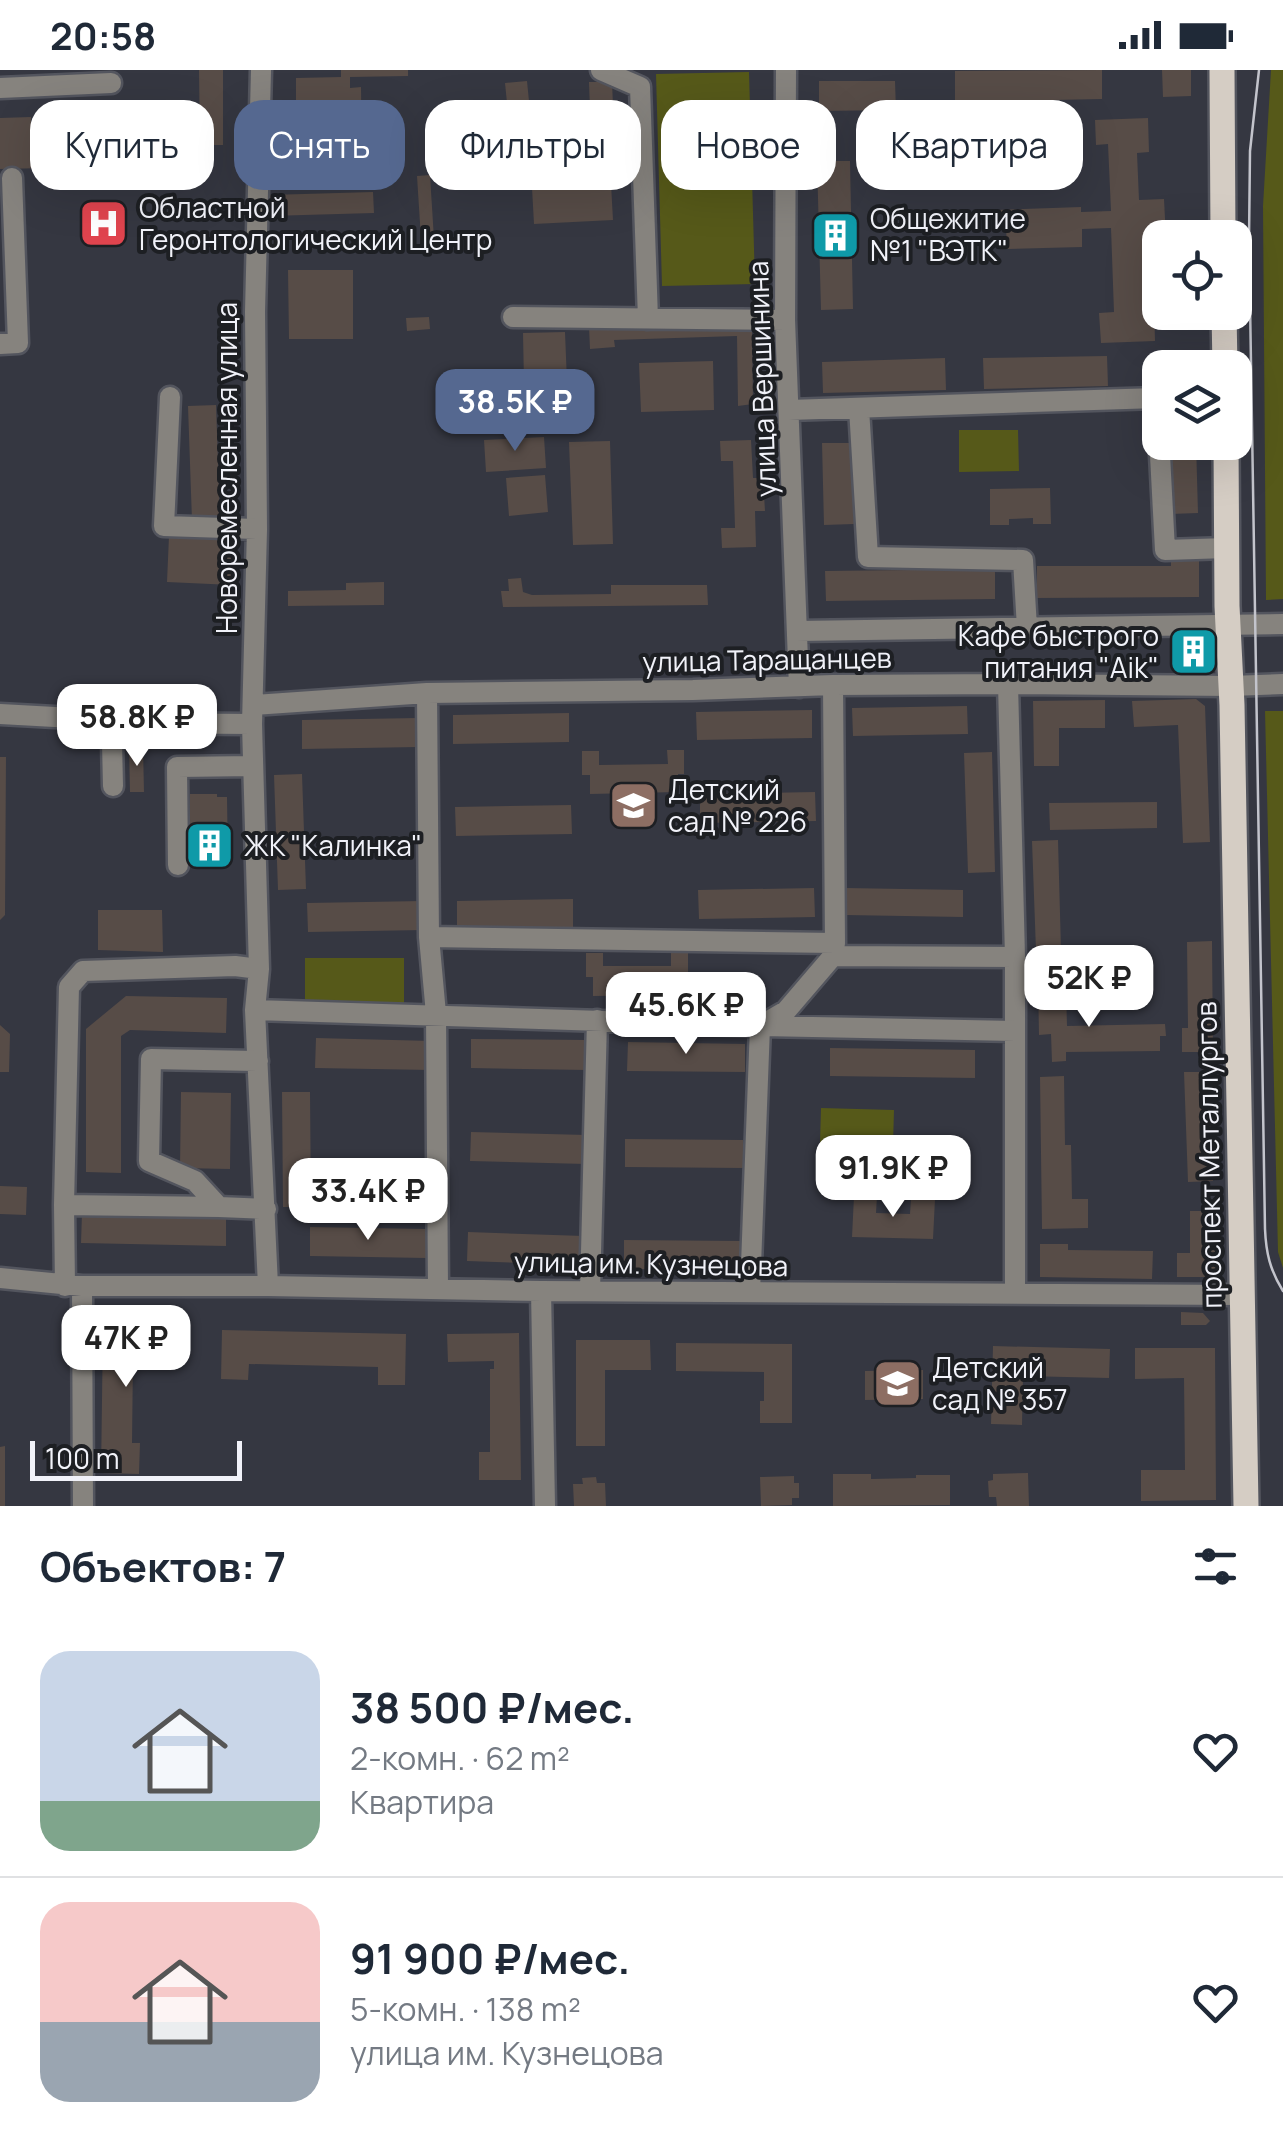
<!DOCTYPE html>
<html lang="ru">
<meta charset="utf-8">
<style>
:root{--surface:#fff;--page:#f6f6f7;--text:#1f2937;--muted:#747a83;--line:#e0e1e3;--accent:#556890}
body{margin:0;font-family:Manrope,sans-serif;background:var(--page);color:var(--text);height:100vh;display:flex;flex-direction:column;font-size:38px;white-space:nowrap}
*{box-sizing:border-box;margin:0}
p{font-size:32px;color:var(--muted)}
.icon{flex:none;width:55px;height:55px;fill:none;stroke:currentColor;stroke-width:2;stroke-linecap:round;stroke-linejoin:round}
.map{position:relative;height:1436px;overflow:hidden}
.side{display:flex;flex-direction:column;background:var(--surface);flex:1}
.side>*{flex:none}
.hud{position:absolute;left:30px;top:30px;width:1225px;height:90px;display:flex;gap:20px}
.fabs{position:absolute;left:1142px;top:150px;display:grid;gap:20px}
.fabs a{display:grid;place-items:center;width:110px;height:110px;border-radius:20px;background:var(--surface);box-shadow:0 10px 40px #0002;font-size:50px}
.scale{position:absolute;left:30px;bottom:25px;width:212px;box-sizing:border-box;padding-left:10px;border:5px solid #f1f2f9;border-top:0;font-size:28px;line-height:35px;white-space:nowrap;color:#f1f2f9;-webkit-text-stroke:8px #1d1f23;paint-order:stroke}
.price{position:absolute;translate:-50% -85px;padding:0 22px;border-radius:20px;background:#fff;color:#222;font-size:32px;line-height:65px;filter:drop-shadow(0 2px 5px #0008)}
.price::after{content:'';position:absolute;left:50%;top:60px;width:30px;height:22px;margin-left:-15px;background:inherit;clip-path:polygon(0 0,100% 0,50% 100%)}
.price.current{background:var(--accent);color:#fff}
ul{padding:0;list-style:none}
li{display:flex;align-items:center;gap:30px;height:250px;padding:0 40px}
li+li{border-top:2px solid var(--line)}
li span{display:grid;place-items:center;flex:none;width:280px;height:200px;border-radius:30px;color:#555}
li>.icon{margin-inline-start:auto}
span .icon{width:120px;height:120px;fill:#fffc;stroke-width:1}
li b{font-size:42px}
h2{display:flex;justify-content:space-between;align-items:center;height:120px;padding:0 40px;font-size:42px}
.tag{padding:0 35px;border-radius:30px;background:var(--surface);box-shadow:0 10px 40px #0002;font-size:35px;line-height:90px}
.tag.current{background:var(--accent);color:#fff}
.status{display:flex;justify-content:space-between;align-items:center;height:70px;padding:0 50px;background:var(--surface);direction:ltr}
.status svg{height:28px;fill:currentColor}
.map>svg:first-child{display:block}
.green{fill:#565919}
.building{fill:#574c47}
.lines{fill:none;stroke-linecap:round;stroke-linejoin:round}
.minor-casing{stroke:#53555e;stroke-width:25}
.major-casing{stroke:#53555e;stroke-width:30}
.minor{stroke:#86837e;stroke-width:20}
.major{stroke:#d5cdc4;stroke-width:25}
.tram{stroke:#c3c4cc;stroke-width:2.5}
.labels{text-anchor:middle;stroke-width:8;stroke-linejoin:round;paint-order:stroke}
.poi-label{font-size:28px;fill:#f1f2f9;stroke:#1d1f23;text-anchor:start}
.street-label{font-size:28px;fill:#f1f2f9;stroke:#1d1f23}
</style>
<div class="status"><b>20:58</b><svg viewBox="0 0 49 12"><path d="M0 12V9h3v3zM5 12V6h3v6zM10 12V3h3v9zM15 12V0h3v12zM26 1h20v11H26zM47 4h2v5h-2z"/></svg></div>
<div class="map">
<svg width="1283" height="1436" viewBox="0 0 1283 1436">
<rect width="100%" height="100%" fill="#353741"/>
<path class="green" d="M1271,0H1283V529L1266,530L1263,136Z
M749,2L755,214L662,216L656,4Z
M959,360H1018L1019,401L959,402Z
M1265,641H1283V1198L1278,1182Z
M305,888H404V937H305Z
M821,1038L894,1040L893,1075L820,1073Z"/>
<path class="building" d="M199,0H223V75H200Z
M341,0H408V6L350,7V18L361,17L362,87H350V101L297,102V79H288V61H296V8L341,7Z
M1102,0V29L955,32V1Z
M1162,0H1191V26L1163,27Z
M527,11L529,31L507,33L505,13Z
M819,11H895L896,40L819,41Z
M589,12H612L615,83L533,86L532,58L549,57L550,69L591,67Z
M31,47V58H41V51L67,50V73L112,71V79H120V98H114V104L47,106V98L0,99V48Z
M1148,48L1149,82L1137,83L1139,130L1164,129L1166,168H1160V190L1142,191L1143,234H1154L1155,271L1101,273L1099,243L1114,242L1111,158L1082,159V177L1007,179L1006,156H996V140L1081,137V142L1111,141L1108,74L1096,75L1095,50Z
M509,63L510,79H490V64Z
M1043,84L1044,115L975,117L974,87L988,86L989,98L1019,97L1018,85Z
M817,91H850L853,239L821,240Z
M430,105L434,169H421L417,106Z
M611,114L613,150L534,154L532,118Z
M373,122L374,143L269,146V125Z
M288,200H353V269H289Z
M429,247L430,259L407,261L406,248Z
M614,255L615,258L752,256L753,334L738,336L737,266L614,270L615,277L590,279L589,257Z
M565,262L567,312L524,313L523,263Z
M1107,286L1108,316L984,319L983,288Z
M945,288L946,320L823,323L822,292Z
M1194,288V298H1166V289Z
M713,291L714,340L641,342L639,293Z
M216,335L220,450L192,451L188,336Z
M544,367L546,398L486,402L484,370Z
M751,370L753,408H763L765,441H755L756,477L722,478L721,458H735L733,391H721L720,371Z
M610,371L613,474L573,475L569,372Z
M1169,372H1196L1198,443L1171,444Z
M822,373H852L854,454L824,455Z
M545,405L548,442L509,446L506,408Z
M1050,418L1051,454H1033V448L1009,449V455H990V419Z
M169,466L235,470L232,515L167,512Z
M1171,485H1199V527L1037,528V496H1171Z
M995,499V529L826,531L825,501Z
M521,508L523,522L532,525L611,524V515H707L708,535L503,537L501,521H509L508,509Z
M384,512V535L288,536V521L346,520V513Z
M1205,564L1206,599L1184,600L1183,565Z
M1196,629L1205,636L1210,772L1183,773L1178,655L1134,657L1132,631Z
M1105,630V658H1059V696H1034L1033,631Z
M967,636L968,664L853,666L852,638Z
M812,640V668L697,670L696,642Z
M569,643V672L453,674V645Z
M418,648V677L302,679V650Z
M143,676L144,722H130L129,677Z
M667,680H684V704H678V722L590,724V705H582V681H599V695L668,694Z
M992,682L995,802L968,803L964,683Z
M0,687H6L5,845L0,850Z
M302,704L306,819L278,820L274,705Z
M815,722L816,751L700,753V724Z
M190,724H217V727H227L228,795L190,796Z
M1157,732V758L1050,760L1049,733Z
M571,735L572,764L456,766L455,737Z
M1058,770L1061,880L1036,881L1032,771Z
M814,818L815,847L699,849L698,820Z
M845,818L963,820V847L845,845Z
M573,829V858L457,860V831Z
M423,831L424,860L308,862L307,833Z
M98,840H162L163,882L98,880Z
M1212,871L1213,982H1182V958H1188L1187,872Z
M688,881V906L682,907V925L593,926V907H586V883H603V896H671V882Z
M1038,911H1053V918H1066L1067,956L1165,954L1166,966H1160V981L1066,982V991L1052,992L1051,964L1039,965Z
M126,926L227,928L226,963L130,960L121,966V1103L86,1102V959Z
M0,955L10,964L9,1002H0Z
M316,968L432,971L431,1000L315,998Z
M471,969L587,970V1000L471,998Z
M628,972L745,974V1002L627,1001Z
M830,978L975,980V1008L830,1006Z
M1184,1002H1210L1213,1111L1188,1112Z
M1064,1006L1065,1075H1071L1072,1129H1088V1158L1042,1159L1040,1007Z
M181,1022L231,1023L230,1099L180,1098Z
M282,1022H310L311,1137H283Z
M471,1062L587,1065L586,1094L470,1091Z
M625,1069L743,1070V1098L625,1097Z
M0,1116L27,1117L26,1145L0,1144Z
M854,1126H877L876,1143L910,1144L911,1128L935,1129L933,1169L852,1167Z
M1190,1141H1215L1216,1207H1177V1183H1190Z
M82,1143L226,1146V1176L81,1173Z
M310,1157L426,1159V1188L310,1186Z
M468,1162L584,1166L583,1195L467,1191Z
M624,1170L742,1171V1200L624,1199Z
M1040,1174H1068V1180L1153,1181L1152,1209L1040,1207Z
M1181,1242L1203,1243L1210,1251L1206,1255H1181Z
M103,1255L178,1256L177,1284L128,1283V1290H133L132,1373H140L139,1404L101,1403Z
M222,1260L406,1264L405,1315H378V1297L249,1294L248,1310L221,1309Z
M519,1263L521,1410H479V1382H490V1299H494V1291L448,1292L447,1264Z
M576,1270H650L651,1300H605V1376H576Z
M676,1273L792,1274V1353H760V1331H764V1302L676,1301Z
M993,1276L1110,1279L1109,1308L1023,1306L1022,1355L991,1354Z
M1135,1278H1215L1216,1430L1141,1431V1400H1185L1184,1308L1135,1309Z
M923,1300V1329L865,1330V1301Z
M5,1376V1436H0V1377Z
M1028,1403L1029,1436H997L996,1427H989L988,1411L993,1410V1404Z
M833,1404H871V1409L916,1408V1405H950V1435L833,1436Z
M794,1406V1413H799V1428H792V1435L761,1436L760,1407Z
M596,1407L597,1413H605L606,1436H574L573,1414H583L582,1408Z"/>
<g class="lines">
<defs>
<path id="minor" d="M261,0L255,242L257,459L252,654L259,899L255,940L268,1216
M601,0L640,17L648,249
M786,0L785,250L799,617
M0,18L111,13
M513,247L785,250
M0,274L18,273L12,108
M170,327L164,456L257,459
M859,338L868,487L1023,490L1027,558
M789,340L1157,328L1165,480L1227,478
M798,561L1283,554
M1008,614L1015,887V1223
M833,615L835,873L833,883
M427,623L429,867L436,944L438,1218
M253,635L427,623L693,620L833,615L1008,614L1231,616L1283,614
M0,644L73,648L116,653L252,654
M113,716L112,672L116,653
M178,795L177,697L253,696
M429,867L835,873
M255,940L760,956L1015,961
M258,991L151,989L149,1091L195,1111L219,1137L266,1139
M64,1135L69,917L83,901L235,896L259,899
M0,1208L82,1216H268L541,1221L1242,1225
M65,1216L64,1135L219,1137
M82,1216L83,1436
M541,1221L545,1436
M590,1221L597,950
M750,1222L760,956L786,941L833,886L1015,887"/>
<path id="major" d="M1222,0L1223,168
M1224,242L1225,298
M1226,372L1227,536L1232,635L1246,1436"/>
</defs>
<use href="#minor" class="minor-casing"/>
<use href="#major" class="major-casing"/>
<use href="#minor" class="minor"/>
<use href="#major" class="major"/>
<path class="tram" d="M1259,0L1250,81L1249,170L1265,1159C1266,1183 1270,1200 1283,1221"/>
</g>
<defs>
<symbol id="hospital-square" viewBox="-11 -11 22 22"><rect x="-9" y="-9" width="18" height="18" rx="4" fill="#e0444e" stroke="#1d1f23"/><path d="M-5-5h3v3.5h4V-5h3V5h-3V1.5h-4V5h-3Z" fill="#fff"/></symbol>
<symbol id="building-square" viewBox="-11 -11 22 22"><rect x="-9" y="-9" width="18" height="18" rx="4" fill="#0f9aa8" stroke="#1d1f23"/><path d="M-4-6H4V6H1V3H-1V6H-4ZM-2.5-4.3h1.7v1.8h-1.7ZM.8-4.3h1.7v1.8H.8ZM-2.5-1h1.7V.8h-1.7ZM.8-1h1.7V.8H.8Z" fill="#fff"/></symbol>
<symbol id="school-square" viewBox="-11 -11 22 22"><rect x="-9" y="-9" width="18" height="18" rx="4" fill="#8d6e63" stroke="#1d1f23"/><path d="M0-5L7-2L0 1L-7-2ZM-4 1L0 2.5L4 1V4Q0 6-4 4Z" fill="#fff"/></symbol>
</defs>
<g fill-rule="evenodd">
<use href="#hospital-square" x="76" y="126" width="55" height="55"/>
<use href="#building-square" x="808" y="138" width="55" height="55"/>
<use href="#building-square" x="1166" y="554" width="55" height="55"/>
<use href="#school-square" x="606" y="708" width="55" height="55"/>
<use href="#building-square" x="182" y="748" width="55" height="55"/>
<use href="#school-square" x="870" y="1286" width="55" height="55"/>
</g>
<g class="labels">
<g class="poi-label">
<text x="139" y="148">Областной<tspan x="139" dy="32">Геронтологический Центр</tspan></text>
<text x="870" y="159">Общежитие<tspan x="870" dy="32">№1 "ВЭТК"</tspan></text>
<text x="1159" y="576" text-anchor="end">Кафе быстрого<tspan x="1159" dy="32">питания "Aik"</tspan></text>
<text x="668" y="730">Детский<tspan x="668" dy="32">сад № 226</tspan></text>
<text x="244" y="786">ЖК "Калинка"</text>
<text x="932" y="1308">Детский<tspan x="932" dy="32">сад № 357</tspan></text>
</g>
<g class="street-label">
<text transform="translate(762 309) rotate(-92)" y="10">улица Вершинина</text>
<text transform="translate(227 398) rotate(-90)" y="10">Новоремесленная улица</text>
<text transform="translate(767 590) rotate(-1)" y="10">улица Таращанцев</text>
<text transform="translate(1209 1085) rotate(-91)" y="10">проспект Металлургов</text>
<text transform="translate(651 1194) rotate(1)" y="10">улица им. Кузнецова</text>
</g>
</g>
</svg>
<div class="fabs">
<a><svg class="icon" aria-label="locate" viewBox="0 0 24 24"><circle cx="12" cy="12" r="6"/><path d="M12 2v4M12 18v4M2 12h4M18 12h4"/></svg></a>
<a><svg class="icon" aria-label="layers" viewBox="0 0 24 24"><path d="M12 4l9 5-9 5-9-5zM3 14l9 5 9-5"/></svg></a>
</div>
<div class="scale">100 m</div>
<b class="price current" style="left:515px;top:384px">38.5K ₽</b>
<b class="price" style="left:137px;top:699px">58.8K ₽</b>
<b class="price" style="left:1089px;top:960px">52K ₽</b>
<b class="price" style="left:686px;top:987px">45.6K ₽</b>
<b class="price" style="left:893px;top:1150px">91.9K ₽</b>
<b class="price" style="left:368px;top:1173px">33.4K ₽</b>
<b class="price" style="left:126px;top:1320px">47K ₽</b>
<div class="hud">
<a class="tag">Купить</a>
<a class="tag current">Снять</a>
<a class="tag">Фильтры</a>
<a class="tag">Новое</a>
<a class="tag">Квартира</a>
</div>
</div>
<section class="side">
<h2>Объектов: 7<svg class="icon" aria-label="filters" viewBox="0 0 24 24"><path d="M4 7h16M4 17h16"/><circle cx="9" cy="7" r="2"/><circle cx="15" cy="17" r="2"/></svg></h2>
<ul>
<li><span style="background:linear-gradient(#c9d6e8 75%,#7fa58c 0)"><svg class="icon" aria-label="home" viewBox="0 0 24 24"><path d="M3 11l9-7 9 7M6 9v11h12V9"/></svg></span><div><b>38 500 ₽/мес.</b><p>2-комн. · 62 m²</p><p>Квартира</p></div><svg class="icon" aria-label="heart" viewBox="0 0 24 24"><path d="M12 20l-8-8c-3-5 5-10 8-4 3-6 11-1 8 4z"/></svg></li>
<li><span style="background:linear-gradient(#f6c9c9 60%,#9aa5b1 0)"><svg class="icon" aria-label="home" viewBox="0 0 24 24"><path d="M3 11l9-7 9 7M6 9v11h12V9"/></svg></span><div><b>91 900 ₽/мес.</b><p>5-комн. · 138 m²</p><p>улица им. Кузнецова</p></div><svg class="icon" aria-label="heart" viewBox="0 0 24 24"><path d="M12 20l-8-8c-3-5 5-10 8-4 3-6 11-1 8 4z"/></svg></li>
</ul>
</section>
